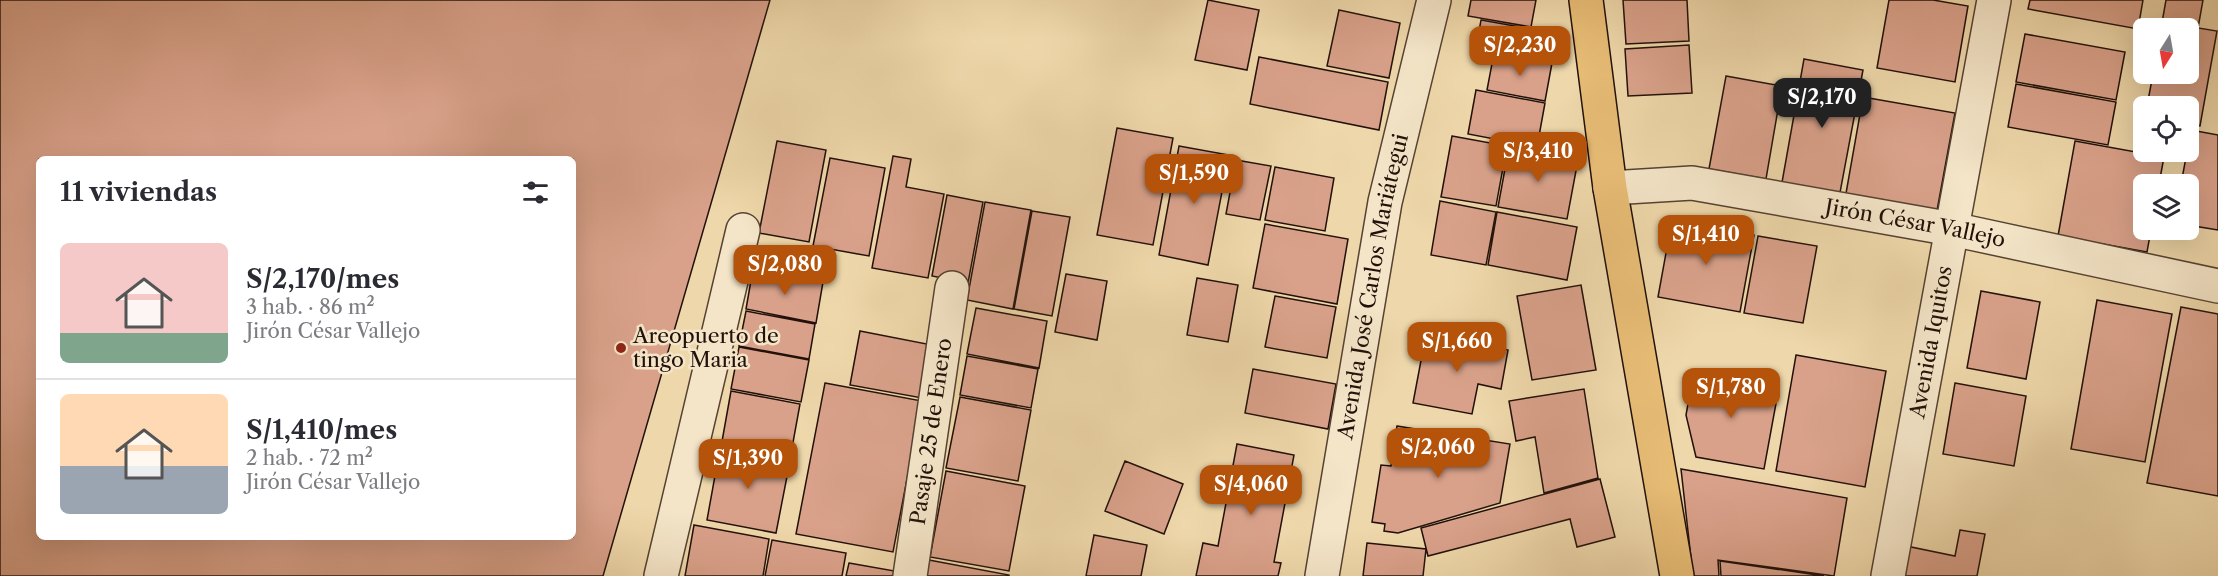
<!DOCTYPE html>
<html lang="es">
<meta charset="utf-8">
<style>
:root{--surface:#fff;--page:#f7f7f7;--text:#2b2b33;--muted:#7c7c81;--line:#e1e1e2;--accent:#b45309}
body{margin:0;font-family:"Libre Caslon Text",serif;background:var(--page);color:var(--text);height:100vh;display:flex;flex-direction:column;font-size:22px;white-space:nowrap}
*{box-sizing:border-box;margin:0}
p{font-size:20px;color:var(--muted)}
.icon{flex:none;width:33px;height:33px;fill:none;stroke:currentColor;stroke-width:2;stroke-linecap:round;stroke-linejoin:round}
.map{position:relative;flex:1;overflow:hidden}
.sheet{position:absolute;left:36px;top:156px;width:540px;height:384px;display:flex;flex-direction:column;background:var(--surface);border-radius:9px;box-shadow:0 6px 24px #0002}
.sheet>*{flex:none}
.needle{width:39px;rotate:191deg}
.tools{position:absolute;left:2133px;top:18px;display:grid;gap:12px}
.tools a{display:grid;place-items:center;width:66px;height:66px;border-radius:9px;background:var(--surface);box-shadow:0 6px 24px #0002;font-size:30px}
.price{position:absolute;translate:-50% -51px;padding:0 14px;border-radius:12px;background:var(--accent);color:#fff;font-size:20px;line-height:39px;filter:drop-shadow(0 2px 3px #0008)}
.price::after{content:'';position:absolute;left:50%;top:36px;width:18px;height:14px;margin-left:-9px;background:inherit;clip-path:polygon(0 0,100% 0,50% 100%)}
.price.on{background:#222;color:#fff}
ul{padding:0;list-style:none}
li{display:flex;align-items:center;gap:18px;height:150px;padding:0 24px}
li+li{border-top:2px solid var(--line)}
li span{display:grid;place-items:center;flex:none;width:168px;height:120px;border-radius:9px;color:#555}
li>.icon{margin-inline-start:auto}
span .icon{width:72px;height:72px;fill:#fffc;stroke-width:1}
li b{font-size:26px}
h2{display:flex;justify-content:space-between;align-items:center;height:72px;padding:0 24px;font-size:26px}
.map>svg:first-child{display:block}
.building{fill:#d9a18a;stroke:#22110a;stroke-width:1.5;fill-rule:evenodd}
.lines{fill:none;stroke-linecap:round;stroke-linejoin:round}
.minor-casing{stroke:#554232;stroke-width:36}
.major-casing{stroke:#22110a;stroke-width:36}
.minor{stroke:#f4e5c8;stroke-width:33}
.major{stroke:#e7bc75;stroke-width:33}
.poi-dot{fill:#8f2418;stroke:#f4e5c8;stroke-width:2}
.labels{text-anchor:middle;stroke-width:5;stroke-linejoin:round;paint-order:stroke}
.street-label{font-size:21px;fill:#22110a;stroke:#f4e5c8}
.poi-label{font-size:21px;fill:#22110a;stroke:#f4e5c8;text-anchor:start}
</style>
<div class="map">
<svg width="2218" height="576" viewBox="0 0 2218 576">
<rect width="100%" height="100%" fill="#eed7aa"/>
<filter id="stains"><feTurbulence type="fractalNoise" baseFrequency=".00333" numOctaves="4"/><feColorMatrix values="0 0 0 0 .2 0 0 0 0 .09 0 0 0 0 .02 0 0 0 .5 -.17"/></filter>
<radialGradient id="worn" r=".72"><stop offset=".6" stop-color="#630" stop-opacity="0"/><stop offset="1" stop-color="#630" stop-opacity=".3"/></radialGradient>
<path class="building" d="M0,0H770L603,576H0ZM39,159H573V537H39Z
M1208,0L1259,10L1247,70L1195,60Z
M1471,0H1536L1531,27L1468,16Z
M1623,0H1687L1689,41L1626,44Z
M1889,0H1933L1968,6L1955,82L1877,68Z
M2030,0H2143L2138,29L2028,9Z
M2166,0H2203L2198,28L2217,31L2200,126L2188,124V106H2147L2153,74H2188V28H2161Z
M1339,10L1400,23L1389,78L1327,66Z
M1481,20L1531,29L1525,57L1476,48Z
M2025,34L2125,52L2116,100L2016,82Z
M1689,45L1692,93L1628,96L1625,49Z
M1494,53L1552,63L1545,101L1487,90Z
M1259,57L1388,82L1379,130L1250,104Z
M1804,59L1863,70L1839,198L1781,188Z
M1726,76L1782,86L1766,179L1709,169Z
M2016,84L2116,102L2108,145L2008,127Z
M1476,90L1545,103L1537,147L1468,134Z
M1863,97L1955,113L1936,216L1845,199Z
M1117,128L1173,138L1153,245L1097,235Z
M2191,130L2218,135V230L2188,225V184H2181L2187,152H2188Z
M1452,136L1507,146L1496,206L1441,197Z
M777,141L826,150L809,242L759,233Z
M2075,141L2164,157L2159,184H2144V230H2151L2147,252L2058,236Z
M1179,146L1229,155L1208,265L1159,255Z
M1509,147L1578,160L1567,219L1498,207Z
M893,156L911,159L906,187L944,194L928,278L872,268Z
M830,158L885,168L869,256L813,246Z
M1236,160L1271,166L1260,220L1226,214Z
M1275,167L1334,178L1325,231L1265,220Z
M947,195L983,202L968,283L932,276Z
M1440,201L1496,212L1486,265L1431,255Z
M985,202L1031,210L1013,309L967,300Z
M1032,211L1070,217L1052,316L1014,309Z
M1497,212L1577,227L1567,280L1488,265Z
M1672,220L1754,235L1740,312L1658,297Z
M1265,224L1348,239L1337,304L1253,288Z
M1758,236L1817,246L1803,323L1744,313Z
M753,269L823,282L816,323L746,309Z
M1066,274L1107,281L1097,340L1055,332Z
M1197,278L1238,285L1228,342L1187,335Z
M1581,285L1596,370L1532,380L1517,296Z
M1981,291L2040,302L2026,379L1967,368Z
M1275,296L1336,307L1327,358L1265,347Z
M2097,300L2172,314L2145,462L2071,449Z
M2181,307L2218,314V496L2147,483Z
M976,308L1047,321L1039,368L967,354Z
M746,311L815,324L809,359L739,346Z
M860,331L932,345L922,398L850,385Z
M1426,334L1508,350L1501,389L1478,384L1472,414L1413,403Z
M739,347L809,360L801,402L731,389Z
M1796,355L1886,371L1865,487L1776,471Z
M967,356L1038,369L1031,408L960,395Z
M1253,369L1336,384L1328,429L1245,413Z
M1694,371L1779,387L1764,469L1696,457L1686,415Z
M825,383L922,401L893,552L796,534Z
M1955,383L2026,396L2014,466L1943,454Z
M1584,389L1598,478L1544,493L1535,437L1516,441L1509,401Z
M731,391L800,404L790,459L721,447Z
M960,397L1031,410L1018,481L946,468Z
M1397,426L1510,444L1500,503L1398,533L1384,531L1385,524L1372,522L1381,465L1391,466Z
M1237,444L1294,455L1274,562L1281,563L1278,576H1196L1203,543L1218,546Z
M720,448L790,461L776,533L707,520Z
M1125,461L1183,484L1164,534L1105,511Z
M1681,469L1847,498L1834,576L1718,560L1719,576H1693Z
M946,471L1025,486L1009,571L930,557Z
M1600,479L1615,537L1577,547L1570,519L1428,556L1421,528Z
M694,525L769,539L763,576H685Z
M1960,530L1985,534L1977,576H1900L1906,546L1955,556Z
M1094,535L1147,545L1141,576H1086Z
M772,540L846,553L842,576H765Z
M1367,543L1426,549L1423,576H1363Z
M929,560L1009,575V576H926Z
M1720,561L1824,576H1721Z
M849,563L906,573L905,576H846Z"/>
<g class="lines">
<defs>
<g id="minor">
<path id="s1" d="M1610,188L1692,183L1952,229L2218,286"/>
<path d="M661,576L743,230"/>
<path id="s2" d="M910,576L952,288"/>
<path id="s3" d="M1322,576L1385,202L1434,0"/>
<path id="s4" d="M1888,576L1994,0"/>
</g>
<path id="major" d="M1586,0L1610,188L1677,576"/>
</defs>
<use href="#minor" class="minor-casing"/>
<use href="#major" class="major-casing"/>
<use href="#minor" class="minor"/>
<use href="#major" class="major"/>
</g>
<circle class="poi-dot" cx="621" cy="348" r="6"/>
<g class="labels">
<g class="street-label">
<text dy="7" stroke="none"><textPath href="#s1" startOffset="309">Jirón César Vallejo</textPath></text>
<text dy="7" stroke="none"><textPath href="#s3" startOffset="294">Avenida José Carlos Mariátegui</textPath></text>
<text dy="7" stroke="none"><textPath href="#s4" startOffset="238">Avenida Iquitos</textPath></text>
<text dy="7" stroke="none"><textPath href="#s2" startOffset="146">Pasaje 25 de Enero</textPath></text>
</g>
<g class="poi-label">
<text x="633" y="343">Areopuerto de<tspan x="633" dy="24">tingo Maria</tspan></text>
</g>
</g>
<rect width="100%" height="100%" filter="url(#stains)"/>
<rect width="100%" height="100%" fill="url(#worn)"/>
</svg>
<div class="tools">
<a><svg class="needle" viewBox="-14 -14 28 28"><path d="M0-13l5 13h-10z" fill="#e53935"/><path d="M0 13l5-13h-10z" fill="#7c7c81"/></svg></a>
<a><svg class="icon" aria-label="locate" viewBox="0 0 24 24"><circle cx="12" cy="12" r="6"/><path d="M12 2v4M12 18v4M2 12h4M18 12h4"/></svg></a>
<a><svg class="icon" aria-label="layers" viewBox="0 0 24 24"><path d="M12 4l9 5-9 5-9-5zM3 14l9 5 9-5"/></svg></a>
</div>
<b class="price" style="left:1520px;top:77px">S/2,230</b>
<b class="price on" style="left:1822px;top:129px">S/2,170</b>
<b class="price" style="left:1538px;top:183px">S/3,410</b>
<b class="price" style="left:1194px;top:205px">S/1,590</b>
<b class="price" style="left:1706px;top:266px">S/1,410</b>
<b class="price" style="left:785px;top:296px">S/2,080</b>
<b class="price" style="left:1457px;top:373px">S/1,660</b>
<b class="price" style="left:1731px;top:419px">S/1,780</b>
<b class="price" style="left:1438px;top:479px">S/2,060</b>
<b class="price" style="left:748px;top:490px">S/1,390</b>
<b class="price" style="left:1251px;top:516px">S/4,060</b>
<section class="sheet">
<h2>11 viviendas<svg class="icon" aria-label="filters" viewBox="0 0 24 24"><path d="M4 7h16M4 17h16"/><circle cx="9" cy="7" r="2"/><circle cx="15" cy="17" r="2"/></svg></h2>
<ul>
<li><span style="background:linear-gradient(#f6c9c9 75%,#7fa58c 0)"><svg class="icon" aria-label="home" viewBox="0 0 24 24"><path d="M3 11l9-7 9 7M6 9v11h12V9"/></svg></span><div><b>S/2,170/mes</b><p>3 hab. · 86 m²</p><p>Jirón César Vallejo</p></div></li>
<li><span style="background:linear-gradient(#ffd9b3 60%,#9aa5b1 0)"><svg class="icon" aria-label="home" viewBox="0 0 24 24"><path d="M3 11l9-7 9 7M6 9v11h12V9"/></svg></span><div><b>S/1,410/mes</b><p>2 hab. · 72 m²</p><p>Jirón César Vallejo</p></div></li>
</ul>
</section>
</div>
